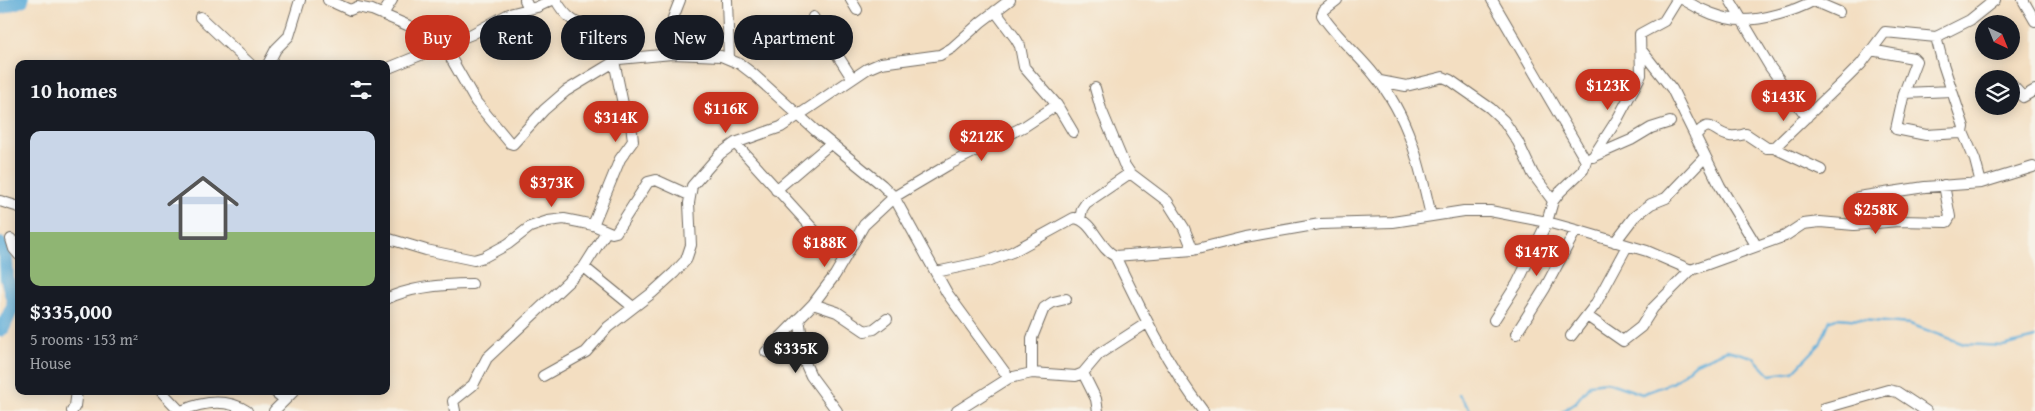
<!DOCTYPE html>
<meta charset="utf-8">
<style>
:root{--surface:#171b24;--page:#20242c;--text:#f1f3f6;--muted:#9ea1a6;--line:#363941;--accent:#c8321e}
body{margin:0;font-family:"Gentium Book Plus",serif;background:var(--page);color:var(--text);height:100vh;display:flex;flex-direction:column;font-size:19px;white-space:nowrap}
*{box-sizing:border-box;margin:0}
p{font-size:16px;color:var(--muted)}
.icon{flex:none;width:28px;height:28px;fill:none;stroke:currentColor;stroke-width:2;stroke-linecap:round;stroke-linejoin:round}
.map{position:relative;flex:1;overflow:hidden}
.panel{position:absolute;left:15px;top:60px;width:375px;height:335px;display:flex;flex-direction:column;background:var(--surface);border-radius:10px;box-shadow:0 2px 12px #0003}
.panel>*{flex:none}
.top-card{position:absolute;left:405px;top:15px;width:475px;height:45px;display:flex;gap:10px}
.needle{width:32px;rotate:137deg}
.fabs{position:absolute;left:1975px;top:15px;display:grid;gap:10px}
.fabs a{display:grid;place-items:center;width:45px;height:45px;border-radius:50%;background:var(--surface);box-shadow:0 2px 12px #0003;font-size:25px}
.price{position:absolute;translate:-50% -42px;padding:0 11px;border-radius:18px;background:var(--accent);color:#fff;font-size:16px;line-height:32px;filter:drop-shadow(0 1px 2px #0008)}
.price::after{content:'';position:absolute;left:50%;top:30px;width:15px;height:11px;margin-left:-8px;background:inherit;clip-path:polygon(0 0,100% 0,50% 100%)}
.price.selected{background:#222;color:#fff}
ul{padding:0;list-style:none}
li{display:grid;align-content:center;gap:10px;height:265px;padding:0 15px}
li+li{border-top:1px solid var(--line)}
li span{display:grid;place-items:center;height:155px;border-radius:10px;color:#555}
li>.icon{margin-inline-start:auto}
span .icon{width:90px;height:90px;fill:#fffc;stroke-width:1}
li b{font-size:21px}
h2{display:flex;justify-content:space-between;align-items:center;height:60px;padding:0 15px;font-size:21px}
.tag{padding:0 18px;border-radius:22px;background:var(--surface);box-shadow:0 2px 12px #0003;font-size:18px;line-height:45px}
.tag.selected{background:var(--accent);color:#fff}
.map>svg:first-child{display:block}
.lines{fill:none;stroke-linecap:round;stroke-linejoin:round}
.stream{stroke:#5fadd9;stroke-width:2.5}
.river{stroke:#5fadd9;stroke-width:14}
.minor-casing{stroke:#716a60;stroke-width:12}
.minor{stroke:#fff;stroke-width:10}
</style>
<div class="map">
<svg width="2035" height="411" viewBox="0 0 2035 411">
<rect width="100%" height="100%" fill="#f7f3e8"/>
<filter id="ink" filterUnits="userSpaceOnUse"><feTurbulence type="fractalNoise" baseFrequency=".02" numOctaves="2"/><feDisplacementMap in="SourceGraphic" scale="10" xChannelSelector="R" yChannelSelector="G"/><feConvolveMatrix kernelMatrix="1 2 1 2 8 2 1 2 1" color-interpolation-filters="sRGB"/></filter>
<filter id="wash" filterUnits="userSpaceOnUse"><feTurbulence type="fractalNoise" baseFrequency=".0096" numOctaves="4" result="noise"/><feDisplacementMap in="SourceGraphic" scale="20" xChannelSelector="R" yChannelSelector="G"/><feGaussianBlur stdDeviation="1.12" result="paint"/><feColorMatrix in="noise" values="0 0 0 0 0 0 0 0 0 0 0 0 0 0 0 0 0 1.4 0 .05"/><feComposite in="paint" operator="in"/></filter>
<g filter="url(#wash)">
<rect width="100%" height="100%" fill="#f3dec1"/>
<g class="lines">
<path class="stream" d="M1459,395L1471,411
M1563,411L1576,402L1590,384L1607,382L1642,394L1674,382L1696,363L1727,350L1753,357L1770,375L1793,372L1820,344L1830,320L1837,318L1910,324L1964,344L2003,346L2035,338"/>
<path class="river" d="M0,8L22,0
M0,244L6,259L7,278L14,304L3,328L0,330"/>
</g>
</g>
<g filter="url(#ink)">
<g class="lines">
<defs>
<path id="minor" d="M328,0L350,10L357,7L372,10L414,28L419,34L424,53
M525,0L529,9
M556,0C569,24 582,23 601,38C609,44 613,51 619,59
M727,0L729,59
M851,0L857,10
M1337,0L1324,10L1322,15C1335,36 1360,56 1375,76C1409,116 1420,166 1431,216
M1492,0L1586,161L1583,170L1560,192L1553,201L1547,222L1517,284L1494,320
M1684,0C1700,10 1723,20 1742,20C1763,20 1795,11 1813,1
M1730,0L1770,67L1807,117
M1811,0L1839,12
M2023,0L2035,21
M995,11L1016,39L1020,46L1024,67L1057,105L1073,132
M383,14L392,0
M200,17L250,64
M813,17L852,78
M444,46L476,102L510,143L513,144L544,110L566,91L619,59L672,54L721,56L740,64L753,74L816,131L882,185L894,197L947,293L1009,378
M1871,50L1913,58L1916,61L1904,93L1896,129L1926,135L1960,133L1963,132L1964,127L1943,64L1936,37
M1642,51L1672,89L1720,186L1756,245
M672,54L673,18L680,0
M268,64L276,49L289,36L300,0
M386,69L472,34L509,14L537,7L552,0
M1380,81L1406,86L1443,77L1450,80L1490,108L1504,121L1518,142L1533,174L1553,201
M2011,84L2023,97L2035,90
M1095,88L1101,109L1124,164L1130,173L1167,201L1184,228L1193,250
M1904,93L1952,91
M1963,132L1975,160L1981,183
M1695,136C1712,116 1712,133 1730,136C1735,137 1741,135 1746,134L1767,148H1774L1847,78L1861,64L1885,32L1936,37L1970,20L1995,0
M735,143L814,230
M1774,148L1821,170
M1592,157L1631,140L1651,128L1670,122
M1593,157L1618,118L1641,75L1640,34L1664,21L1677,0
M776,190L830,144
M1858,197L1925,187L1981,183L2033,167
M0,201L19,207
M1080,219L1082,209L1086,203L1130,173
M593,225L620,159L633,141L631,124L623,104L614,61
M386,238L426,250L474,260L484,257L508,244L530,227L548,221L564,219L579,222L593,225L612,233L616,232L648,182L656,180L689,195
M11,239L14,249L19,255
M1615,242L1634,217L1651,204L1666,198L1705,157
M1115,256C1141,310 1166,363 1203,411
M584,267L633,307
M936,272L988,261L1012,252L1074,218C1093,220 1098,248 1115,256L1193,250L1245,237L1320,224L1393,222L1464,211H1490L1547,222L1576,230L1647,251L1691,270L1785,236L1803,224L1820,222L1854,225L1898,221L1947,222L1950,217L1944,185
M386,299C411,287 444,284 472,284
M813,304L837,312L865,331L874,329L887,319
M1587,316L1623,341L1641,327L1653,308L1691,270
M799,318L806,365L811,376L837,411
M1516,334L1545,288L1576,230
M1571,336L1595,305L1627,246
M766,352L813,304L835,275L864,225L894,197L948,165L1025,126L1057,105
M1032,373V338L1044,308L1053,302L1066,299
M1083,373L1096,399L1098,411
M543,376L586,352L608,327L652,293L674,273L686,260L691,245L689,203L692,186L720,154L735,143L781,127L867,69L881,63L940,55L952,48L981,22L1010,0
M161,391L180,411
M274,391L285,400
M72,411L75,406L77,391
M181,411C202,402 226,398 247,411
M274,411L294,391
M455,411L453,401L473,385L487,358L584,267L606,232
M957,411L1009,378L1032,373L1076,376L1083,373L1099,354L1147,323
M1827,411L1825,408L1888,390L1897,392L1926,411"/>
</defs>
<use href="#minor" class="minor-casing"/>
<use href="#minor" class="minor"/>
</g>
</g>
</svg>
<div class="fabs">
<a><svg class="needle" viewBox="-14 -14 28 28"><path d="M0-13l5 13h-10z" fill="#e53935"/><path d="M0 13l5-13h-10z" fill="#9ea1a6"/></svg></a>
<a><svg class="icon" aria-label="layers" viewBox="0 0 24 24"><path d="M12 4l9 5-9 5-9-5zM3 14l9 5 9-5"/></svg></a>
</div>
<b class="price" style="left:1608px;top:111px">$123K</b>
<b class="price" style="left:1784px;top:122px">$143K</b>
<b class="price" style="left:726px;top:134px">$116K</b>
<b class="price" style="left:616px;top:143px">$314K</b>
<b class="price" style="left:982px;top:162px">$212K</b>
<b class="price" style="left:552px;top:208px">$373K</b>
<b class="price" style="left:1876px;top:235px">$258K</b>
<b class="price" style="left:825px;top:268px">$188K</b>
<b class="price" style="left:1537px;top:277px">$147K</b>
<b class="price selected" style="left:796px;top:374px">$335K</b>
<div class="top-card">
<a class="tag selected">Buy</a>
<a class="tag">Rent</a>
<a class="tag">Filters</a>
<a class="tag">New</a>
<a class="tag">Apartment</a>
</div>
<section class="panel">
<h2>10 homes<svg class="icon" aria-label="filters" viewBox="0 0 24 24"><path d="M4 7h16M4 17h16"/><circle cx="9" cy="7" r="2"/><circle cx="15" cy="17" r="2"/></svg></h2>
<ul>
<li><span style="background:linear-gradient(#c9d6e8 65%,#8fb573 0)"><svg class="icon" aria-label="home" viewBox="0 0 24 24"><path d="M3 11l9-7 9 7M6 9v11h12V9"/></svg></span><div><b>$335,000</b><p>5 rooms · 153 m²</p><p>House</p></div></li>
</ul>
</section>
</div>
